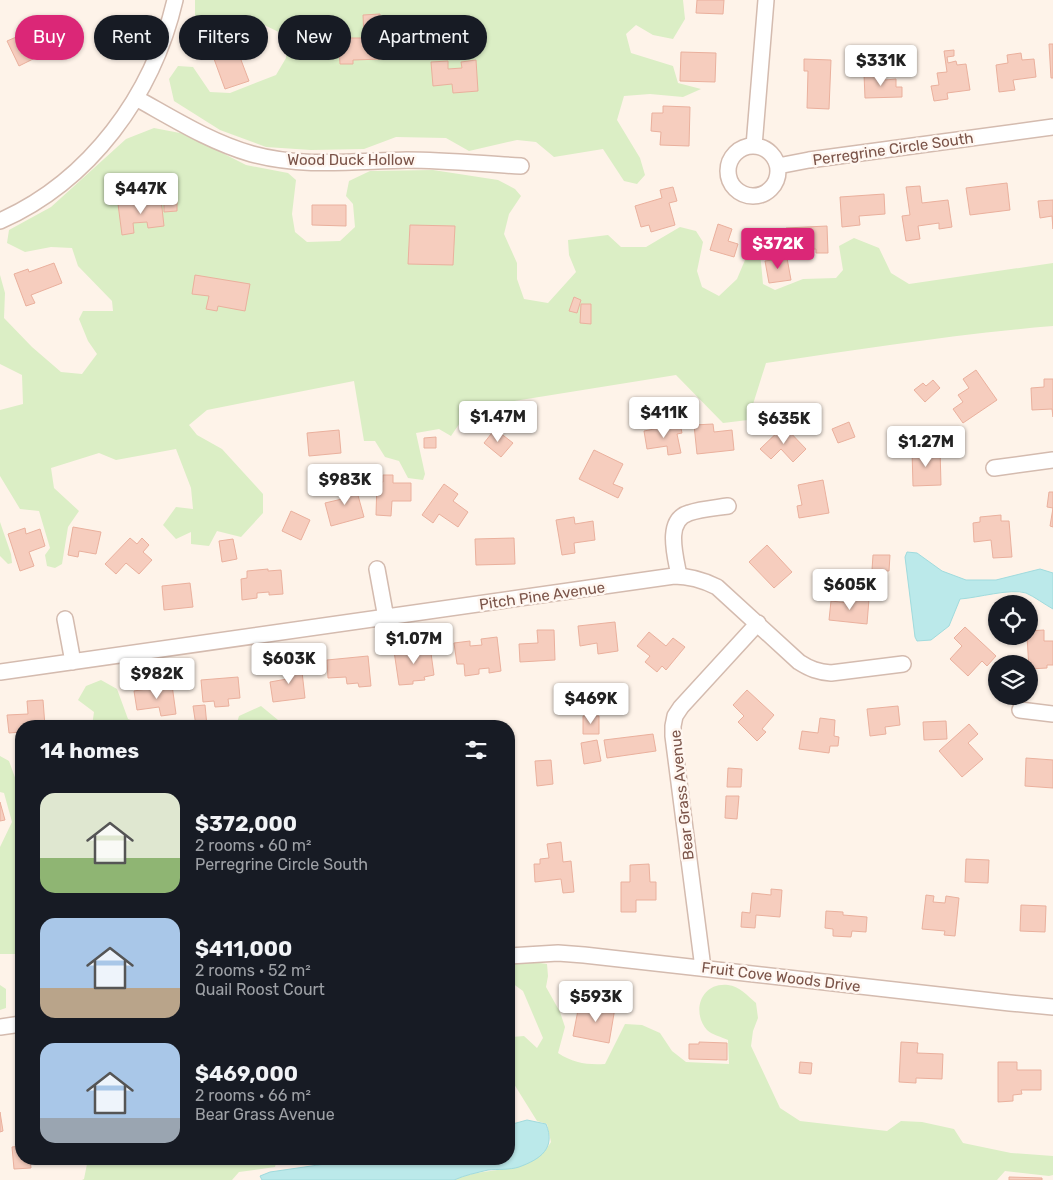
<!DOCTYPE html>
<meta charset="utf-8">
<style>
:root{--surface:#171b24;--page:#20242c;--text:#f1f3f6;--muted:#9ea1a6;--accent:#db2777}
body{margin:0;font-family:Rubik,sans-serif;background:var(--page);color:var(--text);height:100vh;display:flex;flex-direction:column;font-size:19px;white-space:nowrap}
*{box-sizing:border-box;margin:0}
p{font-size:16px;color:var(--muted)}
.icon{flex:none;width:28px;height:28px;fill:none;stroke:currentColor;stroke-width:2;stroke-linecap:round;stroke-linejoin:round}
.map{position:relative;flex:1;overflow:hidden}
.side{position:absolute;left:15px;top:720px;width:500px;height:445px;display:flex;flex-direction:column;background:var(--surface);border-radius:20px;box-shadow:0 1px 4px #0004}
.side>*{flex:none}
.guide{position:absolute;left:15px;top:15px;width:500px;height:45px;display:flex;gap:10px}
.fabs{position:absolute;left:988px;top:595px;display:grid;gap:10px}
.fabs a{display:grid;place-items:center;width:50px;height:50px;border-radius:50%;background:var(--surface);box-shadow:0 1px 4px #0004;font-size:25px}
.price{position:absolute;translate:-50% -42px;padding:0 11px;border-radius:5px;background:#fff;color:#222;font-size:16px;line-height:32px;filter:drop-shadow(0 1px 2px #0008)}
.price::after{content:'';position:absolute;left:50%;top:30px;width:15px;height:11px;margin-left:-8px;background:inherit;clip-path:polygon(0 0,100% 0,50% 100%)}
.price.on{background:var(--accent);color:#fff}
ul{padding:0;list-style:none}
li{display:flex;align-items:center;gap:15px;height:125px;padding:0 25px}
li span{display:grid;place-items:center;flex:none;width:140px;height:100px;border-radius:15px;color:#555}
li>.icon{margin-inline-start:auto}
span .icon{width:60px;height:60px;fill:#fffc;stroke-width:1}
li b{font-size:21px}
h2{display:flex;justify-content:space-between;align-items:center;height:60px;padding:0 25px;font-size:21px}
.pill{padding:0 18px;border-radius:22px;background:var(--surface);box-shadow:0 1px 4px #0004;font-size:18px;line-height:45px}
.pill.on{background:var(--accent);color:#fff}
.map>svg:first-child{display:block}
.green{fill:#dbeec5}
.water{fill:#bbe9ea;stroke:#a0dbdd}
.building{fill:#f6cdbe;stroke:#eab09d}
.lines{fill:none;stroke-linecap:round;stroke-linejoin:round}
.minor-casing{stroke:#d4bbaf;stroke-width:18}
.minor{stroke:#fff;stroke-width:15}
.labels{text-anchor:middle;stroke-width:5;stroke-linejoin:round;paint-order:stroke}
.street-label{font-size:15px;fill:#7b5449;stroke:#fff7f1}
</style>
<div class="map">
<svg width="1053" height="1180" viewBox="0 0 1053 1180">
<rect width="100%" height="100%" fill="#fef3e9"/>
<path class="green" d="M195,0H683L685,19L673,39L653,35L636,25L626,34L631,53L673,66L678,83L701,89L683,97L650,94L624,96L617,120L640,158L645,175L637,184L624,181L603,149L554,157L536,142L517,140L469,151L446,138L396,137L364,149L311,150L266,147L220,130L174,101L169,79L178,66L193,67L210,92L230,93L276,75L286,58L287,36L256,21L213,29L195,20Z
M154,128L185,134L246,165L288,173L296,180L292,214L295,232L307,242L340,241L355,227L353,204L346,196L349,181L370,171L433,170L498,180L515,189L521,196L509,214L504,234L517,263V279L524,299L548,303L576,272L569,255L568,240L608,235L621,247H646L680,227L696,231L703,242L697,271L702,287L719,296L737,279L745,260L743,241L749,235L759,241L763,284L775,290L803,279L836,278L843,270L839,246L854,238L879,248L891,273L909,284L1053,263V326C957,334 861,349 766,363L748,420L723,423L676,375L470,408L451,436L439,429L416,433L425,474L423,480L408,478L399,461L385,457L375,441H364L354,381L207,410L189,425L197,435L222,449L263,494V513L241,537L217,531L209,546L191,544V532L176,539L163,525L176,507L193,509L191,488L176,449L116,460L99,453L51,468L54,488L79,511L68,527L62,564L55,568L47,566L45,555L50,548L39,511L20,509L0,476V410L23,404L22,375L0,364V275L5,293L4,318L32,347L61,372L82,374L97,354L88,341L79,319L83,311H113L112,301L78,266L72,248L51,247L25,252L7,243L9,230L51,207L126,139Z
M0,522L11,554L12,563L8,564L0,556Z
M101,680L117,689L128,719L149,726H92L94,712L78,700L86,686Z
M261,706L278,720L283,726H236L239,716Z
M0,756L9,761L17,783L21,784V954H0V847L12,822L4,793L0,792Z
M533,962L547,964L548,976L546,987L560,1012L565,1027L558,1053C573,1063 587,1065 605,1064L625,1024L642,1025L660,1033L672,1051L686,1062L729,1064L728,1040C722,1037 712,1035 707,1030C691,1012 701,982 728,985C739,986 748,996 756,1003L758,1018L753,1031L751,1046L780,1108L800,1121L887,1131L901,1121L922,1122L954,1129L963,1143L1011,1153L1053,1156V1175L1049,1176L1005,1171L997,1180H454C486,1165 530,1177 551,1142L547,1124L537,1121L509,1076V1050L512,1037L524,1036L537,1048L543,1038L523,991L512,983H509V964Z
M0,985L6,989V1008L0,1010Z
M21,1099V1130L15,1121L18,1101Z
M88,1159H277L275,1167L239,1172L232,1180H82L84,1179Z"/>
<path class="water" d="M907,552L917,553L942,571L966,580H996L1040,569L1053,573V609C1044,604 1035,597 1026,593C1011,588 977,598 960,599L949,626L931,640L917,641L915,637L905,557Z
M527,1120L546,1124C556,1148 541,1159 519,1167C510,1170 498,1169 488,1170C476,1173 465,1175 454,1180H262L260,1176L270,1172L325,1164L347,1159H509V1125Z"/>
<path class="building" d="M697,0H724L723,14L696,13Z
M380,14L382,59L353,60V64H340L338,29H347V38H364L363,15Z
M28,32L39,56L19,66L7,41Z
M239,37L246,58L241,60L249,81L225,89L210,48Z
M1049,44H1053V78H1051Z
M905,49L908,66L896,68L893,51Z
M954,50V56L947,57L948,63L956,61L957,65L966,64L970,90L947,93L948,99L934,101L931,86L939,85L937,73L947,72L944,51Z
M681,52L716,53L715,82L680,81Z
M1021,53L1022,60L1034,59L1036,77L1013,80L1015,90L999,92L996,65L1008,63L1007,55Z
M804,59L831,60L829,109L807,108L808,71H804Z
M476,60L478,91L453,93L452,84L433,86L431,62L448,61V69L462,68L461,62Z
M884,73L885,80L896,79V87H902V97L865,98L864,74Z
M663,106L690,107L689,146L660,145L661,132L651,131L652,113H663Z
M1007,183L1010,210L970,215L966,188Z
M920,186L922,203L948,200L952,227L939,229V223L918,226L920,239L906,241L902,216L910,215L906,187Z
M673,187L677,201L669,203L675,225L651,232L649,225L641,227L635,206L662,198L660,190Z
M884,194L885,214L859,216L860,225L842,227L840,197Z
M161,199L164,226L148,228L147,222L133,223L134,233L122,235L118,204Z
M164,200H177V211L164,212Z
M1053,200V229L1052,216L1040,218L1038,201Z
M312,205H346V226L312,225Z
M718,224L732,229L728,241L738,244L734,257L710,250Z
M410,225L455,226L453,265L408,264Z
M827,226L828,253H816V249L786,250V228Z
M787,258L791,280L769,283L765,261Z
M54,263L62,283L31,295L35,303L26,306L14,274L28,269L29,272Z
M195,275L250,284L245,311L218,306L217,311L206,309L209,296L192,294Z
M574,297L581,300L577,313L569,311Z
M581,304H591V324L580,323Z
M976,370L997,400L963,423L953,409L963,402L958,395L969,388L963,379Z
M1044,379H1053V417L1052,409L1032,410L1031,388L1044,387Z
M933,380L940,388L925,402L914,390L923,383L926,386Z
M849,422L855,437L838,443L832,429Z
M680,424L682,433L677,434L681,453L668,455L667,446L647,449L644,431Z
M713,424L714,432L732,430L734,450L697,454L694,425Z
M784,426L806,449L793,462L781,449L771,459L760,449Z
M495,429L513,443L501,457L484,443Z
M339,430L341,453L309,456L307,433Z
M436,437V448H424V438Z
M940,449L941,485L913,486L912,450Z
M594,450L623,464L613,484L623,488L618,498L579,479Z
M383,475H393V483H411V501H392L391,516L376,515L377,482H383Z
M823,480L829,513L799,518L797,506L802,505L798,485Z
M354,481L364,517L331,526L325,503L342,499L339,486Z
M444,484L458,494L453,501L468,512L458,527L439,514L433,523L422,515Z
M1049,492H1053V527L1050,526L1053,508L1047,507Z
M291,511L310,520L301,540L282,531Z
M1001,515V521H1009L1012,557L993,558L991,540L974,542L973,523L980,522V517Z
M574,517L575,524L593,521L595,540L574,543L575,553L562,555L556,520Z
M73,527L101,532L96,554L79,551L78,557L68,555Z
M25,528L26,534L40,529L45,546L29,552L34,566L20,571L8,534Z
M130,538L137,544L142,538L149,545L143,552L152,560L139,574L126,563L116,574L105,564Z
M514,538L515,564L476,565L475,539Z
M233,539L237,559L222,562L219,541Z
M767,545L792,572L774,588L749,562Z
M873,555H890L889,571L872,570Z
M268,569V571L281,570L283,594L269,595V592L257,593V598L242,600L241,579L247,578V571Z
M190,583L193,607L164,610L162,586Z
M850,597L869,599L867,624L829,620L831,601L849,603Z
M615,622L618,651L598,654L597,643L580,646L578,626Z
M965,627L996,656L987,666L982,661L968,676L950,659L962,646L954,638Z
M537,630H554L555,660L520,662L519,644L538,643Z
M1044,630V641H1053V665H1047V668L1029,669L1027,636H1029V631Z
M649,632L666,646L673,638L685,647L666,670L662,666L657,672L645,662L650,656L637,646Z
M497,637L501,671L489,673V668L479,669V674L465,676L464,664H457L454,643L470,641V646L482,645L481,639Z
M430,646L434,675L424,677L425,680L413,681V684L399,685L394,651Z
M368,656L371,686L359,687L358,683L347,684L346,677L328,678L327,660Z
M301,663L305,698L273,702L270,682L287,679L285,665Z
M238,677L240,698L228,699L229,706L215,707L214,701L203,702L201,680Z
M172,685L176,714L161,716L159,707L137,710L134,691Z
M747,690L774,715L762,729L766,732L757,741L738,722L744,716L733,705Z
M43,700L45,726H21V732L9,733L7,715L28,714L27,701Z
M205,705L207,726H196L193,706Z
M898,706L900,725L885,727L886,734L870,736L867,709Z
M583,716H599V734H583Z
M820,718L835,720L834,736L839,737L838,746H830L829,753L799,749L802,731L818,733Z
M946,721L947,739L924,740L923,722Z
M969,724L978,734L968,743L983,759L962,777L939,751Z
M653,734L656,751L607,758L604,740Z
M597,740L601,761L584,764L581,743Z
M1026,758L1053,760V788L1025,786Z
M551,760L553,784L537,786L535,761Z
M728,768L742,769L741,787H727Z
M726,796H739L737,819L725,818Z
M0,802L5,820L0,821Z
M561,842L563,862L571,861L574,892L563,893L561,879L535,882L534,864H540V859L549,858L547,844Z
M966,859L989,860L988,883L965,882Z
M649,864L650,882H656V900H636V912H621V882H630V865Z
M771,889L782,890L780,917L756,915L755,928L741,927L742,912L750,913L752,893L771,895Z
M926,895L934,896L933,902L945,903L946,896L959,898L955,936L944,935L945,931L922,929Z
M1021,905L1046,906L1045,932L1020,931Z
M826,911L843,912V915L867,917L866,932L852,931L851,937L833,936V929L825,928Z
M603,1000L616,1002L609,1043L573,1036L578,1010L600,1014Z
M699,1042L727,1043V1060L689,1059V1044H699Z
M901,1042L918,1043L917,1053L943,1054L942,1079L916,1078V1083L899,1082Z
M800,1062L812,1063L811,1074L799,1073Z
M998,1062H1017V1070H1041V1090H1021L1022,1094L1013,1095V1101L998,1102Z
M0,1112L3,1131L0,1132Z
M21,1146V1159H30L31,1168L14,1169L12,1147Z
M1009,1177L1042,1178V1180H1009Z"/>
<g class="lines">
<defs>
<path id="minor" d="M136,98C174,119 210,142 252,154C302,168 355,161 407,160C445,160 483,164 521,166
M754,146L766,0
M728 171a25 25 0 1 1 50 0a25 25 0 1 1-50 0Z
M778,166L809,160L1053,127
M0,221C90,181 153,95 175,0
M994,468L1053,460
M377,569L386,618
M679,576C676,558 664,520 689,513C701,509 715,508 728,506
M65,619L73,662
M0,672L674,576C690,576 703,580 717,587L799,662C810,669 818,672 831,673L903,664
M1020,710L1053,714
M509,956L558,953L584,955L1010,1003L1053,1007
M703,968L673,736V726L675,716L681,707L758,623
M0,1027L21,1024"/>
</defs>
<use href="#minor" class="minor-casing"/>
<use href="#minor" class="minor"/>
</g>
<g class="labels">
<g class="street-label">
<text transform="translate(893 149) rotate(-8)" y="5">Perregrine Circle South</text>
<text x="351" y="165">Wood Duck Hollow</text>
<text transform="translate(542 596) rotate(-8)" y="5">Pitch Pine Avenue</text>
<text transform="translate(682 795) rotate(-96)" y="5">Bear Grass Avenue</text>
<text transform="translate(781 977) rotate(7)" y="5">Fruit Cove Woods Drive</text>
</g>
</g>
</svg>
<div class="fabs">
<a><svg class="icon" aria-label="locate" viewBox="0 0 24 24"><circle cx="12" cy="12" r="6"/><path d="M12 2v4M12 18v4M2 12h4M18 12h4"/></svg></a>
<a><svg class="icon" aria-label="layers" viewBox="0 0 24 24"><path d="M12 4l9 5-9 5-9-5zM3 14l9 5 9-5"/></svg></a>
</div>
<b class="price" style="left:881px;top:87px">$331K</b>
<b class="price" style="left:141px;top:215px">$447K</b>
<b class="price on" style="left:778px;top:270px">$372K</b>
<b class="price" style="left:664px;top:439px">$411K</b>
<b class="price" style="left:498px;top:443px">$1.47M</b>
<b class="price" style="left:784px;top:445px">$635K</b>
<b class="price" style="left:926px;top:468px">$1.27M</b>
<b class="price" style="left:345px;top:506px">$983K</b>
<b class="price" style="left:850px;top:611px">$605K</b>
<b class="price" style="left:414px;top:665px">$1.07M</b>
<b class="price" style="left:289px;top:685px">$603K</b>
<b class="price" style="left:157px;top:700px">$982K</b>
<b class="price" style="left:591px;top:725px">$469K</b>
<b class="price" style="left:596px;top:1023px">$593K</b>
<div class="guide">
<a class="pill on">Buy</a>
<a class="pill">Rent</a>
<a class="pill">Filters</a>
<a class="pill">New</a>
<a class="pill">Apartment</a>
</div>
<section class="side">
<h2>14 homes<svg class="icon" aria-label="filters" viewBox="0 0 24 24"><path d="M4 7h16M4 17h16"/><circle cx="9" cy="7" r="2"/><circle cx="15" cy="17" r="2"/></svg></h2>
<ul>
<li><span style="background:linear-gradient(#dfe7d0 65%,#8fb573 0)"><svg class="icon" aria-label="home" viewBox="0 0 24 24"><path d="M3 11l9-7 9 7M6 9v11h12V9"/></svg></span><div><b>$372,000</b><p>2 rooms · 60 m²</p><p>Perregrine Circle South</p></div></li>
<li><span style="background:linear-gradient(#a9c7e8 70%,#b9a48a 0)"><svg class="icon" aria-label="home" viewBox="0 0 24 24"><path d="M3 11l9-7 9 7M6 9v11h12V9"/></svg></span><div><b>$411,000</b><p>2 rooms · 52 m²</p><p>Quail Roost Court</p></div></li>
<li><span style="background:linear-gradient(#a9c7e8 75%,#9aa5b1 0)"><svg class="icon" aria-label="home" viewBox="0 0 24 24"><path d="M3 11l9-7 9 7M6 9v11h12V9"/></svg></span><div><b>$469,000</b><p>2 rooms · 66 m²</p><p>Bear Grass Avenue</p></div></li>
</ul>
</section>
</div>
